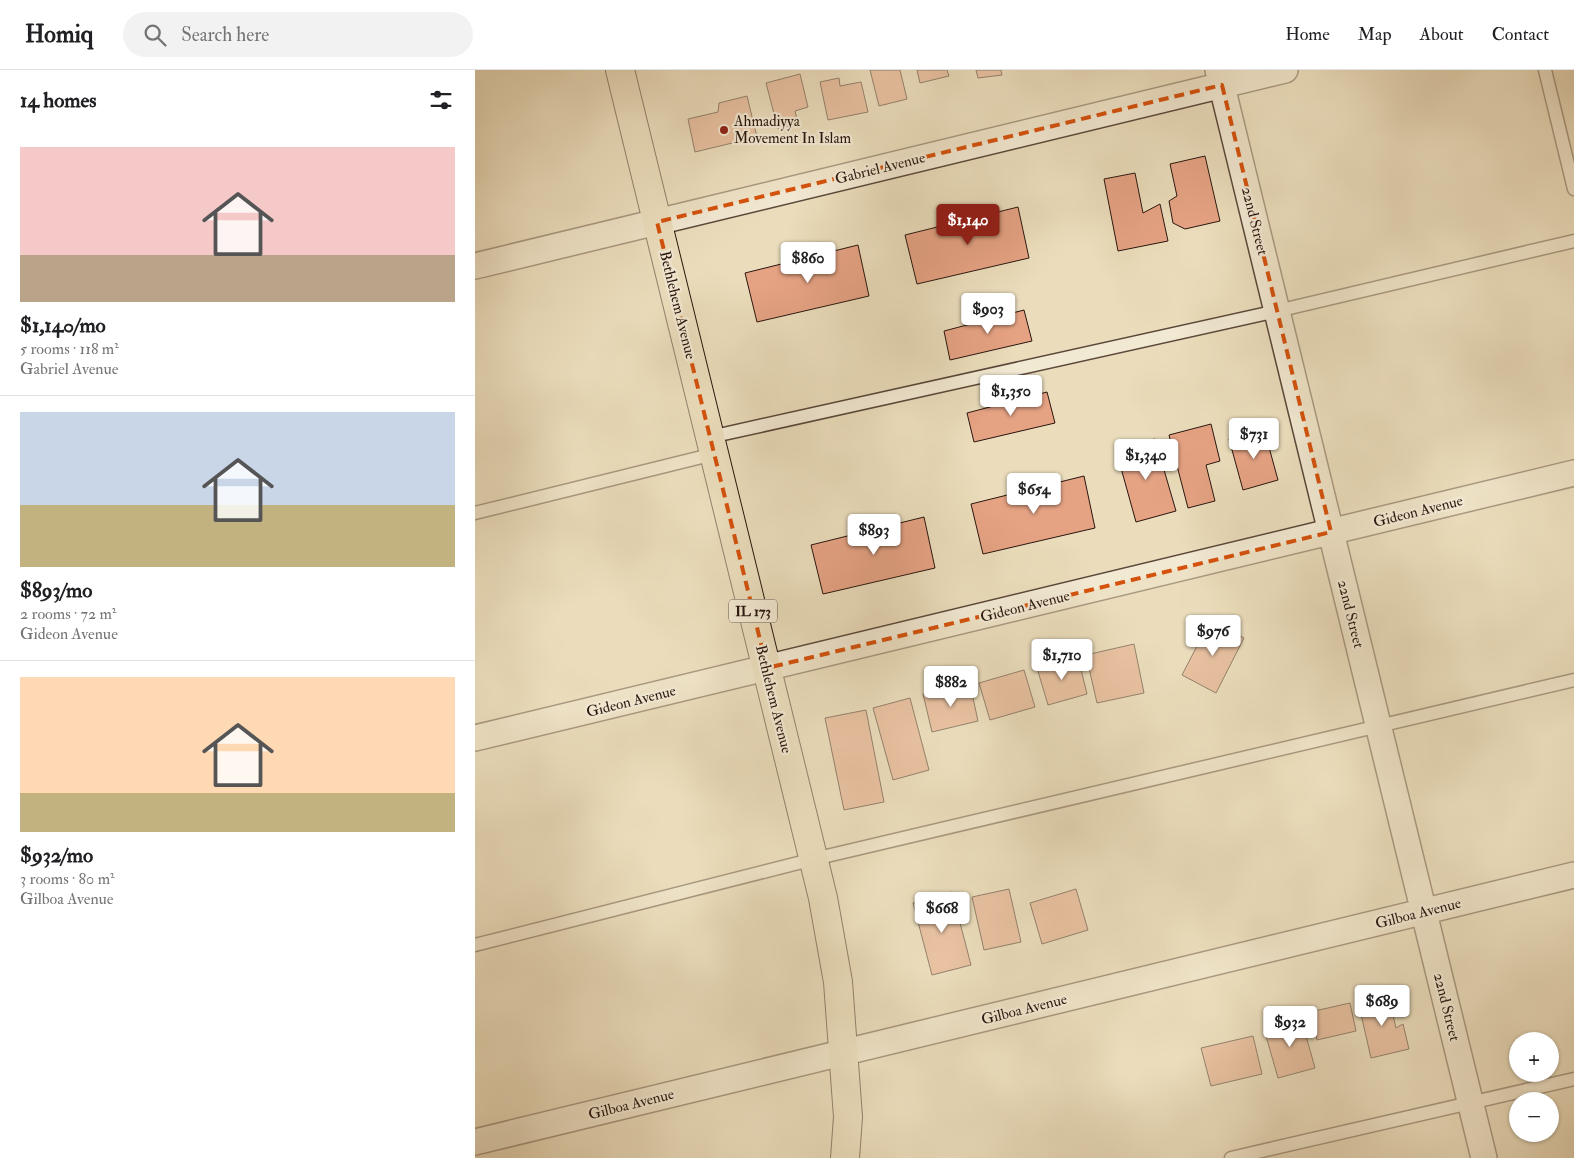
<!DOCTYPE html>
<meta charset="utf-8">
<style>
:root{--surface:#fff;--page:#f2f2f2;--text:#202124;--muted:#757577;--line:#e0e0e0;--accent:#8f2418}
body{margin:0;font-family:"IM FELL Double Pica",serif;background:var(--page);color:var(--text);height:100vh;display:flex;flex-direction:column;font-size:19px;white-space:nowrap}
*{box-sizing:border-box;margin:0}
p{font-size:16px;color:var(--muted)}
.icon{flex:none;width:28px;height:28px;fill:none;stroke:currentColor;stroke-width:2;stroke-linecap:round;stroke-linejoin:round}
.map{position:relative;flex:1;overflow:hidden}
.side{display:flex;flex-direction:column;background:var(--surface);width:475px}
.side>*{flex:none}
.fabs{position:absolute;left:1034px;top:962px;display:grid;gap:10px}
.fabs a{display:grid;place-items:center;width:50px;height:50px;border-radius:50%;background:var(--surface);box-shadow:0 1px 4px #0004;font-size:25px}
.price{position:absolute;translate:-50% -42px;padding:0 11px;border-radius:5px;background:#fff;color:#222;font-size:16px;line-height:32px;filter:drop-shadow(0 1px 2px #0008)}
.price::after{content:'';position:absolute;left:50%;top:30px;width:15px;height:11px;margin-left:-8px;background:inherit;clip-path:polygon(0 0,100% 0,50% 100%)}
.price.active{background:var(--accent);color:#fff}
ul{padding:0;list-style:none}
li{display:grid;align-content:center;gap:10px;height:265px;padding:0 20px}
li+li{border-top:1px solid var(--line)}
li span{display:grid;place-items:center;height:155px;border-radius:0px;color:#555}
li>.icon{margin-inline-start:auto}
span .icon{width:90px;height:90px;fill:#fffc;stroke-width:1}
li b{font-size:21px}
h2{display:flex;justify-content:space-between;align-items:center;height:60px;padding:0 20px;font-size:21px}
header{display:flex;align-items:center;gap:30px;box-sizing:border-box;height:70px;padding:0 25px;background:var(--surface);border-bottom:1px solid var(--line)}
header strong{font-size:24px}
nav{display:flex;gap:28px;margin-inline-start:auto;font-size:18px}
.search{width:350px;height:45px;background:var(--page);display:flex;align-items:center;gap:12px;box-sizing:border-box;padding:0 18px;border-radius:28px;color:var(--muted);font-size:19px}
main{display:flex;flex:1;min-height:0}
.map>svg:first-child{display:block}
.building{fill:#e6a384;stroke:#29150e}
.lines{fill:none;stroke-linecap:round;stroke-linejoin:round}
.service-casing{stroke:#5a473a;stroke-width:15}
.minor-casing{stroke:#5a473a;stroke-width:28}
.primary-casing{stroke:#29150e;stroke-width:30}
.service{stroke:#f2e9d3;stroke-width:12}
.minor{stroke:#f2e9d3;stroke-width:25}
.primary{stroke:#ebddbc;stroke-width:28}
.marked{fill:none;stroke:#d5520c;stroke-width:4;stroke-dasharray:10 6;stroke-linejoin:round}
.poi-dot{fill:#8f2418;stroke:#f2e9d3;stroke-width:2}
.labels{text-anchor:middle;stroke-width:4.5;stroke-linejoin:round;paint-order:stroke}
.shield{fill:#f2e9d3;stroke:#655549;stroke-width:1}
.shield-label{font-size:14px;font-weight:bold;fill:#29150e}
.poi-label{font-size:15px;fill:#29150e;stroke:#f2e9d3;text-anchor:start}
.street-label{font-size:15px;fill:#29150e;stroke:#f2e9d3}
</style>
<header>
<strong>Homiq</strong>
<div class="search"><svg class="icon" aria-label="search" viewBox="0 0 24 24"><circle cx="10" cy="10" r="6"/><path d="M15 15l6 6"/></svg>Search here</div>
<nav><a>Home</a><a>Map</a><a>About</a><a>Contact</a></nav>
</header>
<main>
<section class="side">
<h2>14 homes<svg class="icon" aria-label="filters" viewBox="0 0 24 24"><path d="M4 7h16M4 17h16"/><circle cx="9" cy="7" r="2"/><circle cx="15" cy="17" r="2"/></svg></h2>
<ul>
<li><span style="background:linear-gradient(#f6c9c9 70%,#b9a48a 0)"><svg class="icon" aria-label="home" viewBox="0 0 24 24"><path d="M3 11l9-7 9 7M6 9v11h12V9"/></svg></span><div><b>$1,140/mo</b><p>5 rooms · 118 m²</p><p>Gabriel Avenue</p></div></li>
<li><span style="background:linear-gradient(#c9d6e8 60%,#c2b280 0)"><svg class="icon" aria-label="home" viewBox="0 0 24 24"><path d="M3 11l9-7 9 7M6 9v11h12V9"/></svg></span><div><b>$893/mo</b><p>2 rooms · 72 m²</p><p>Gideon Avenue</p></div></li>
<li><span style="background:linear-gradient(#ffd9b3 75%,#c2b280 0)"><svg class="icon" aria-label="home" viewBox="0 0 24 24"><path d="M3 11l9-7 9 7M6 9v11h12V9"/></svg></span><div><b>$932/mo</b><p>3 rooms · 80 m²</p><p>Gilboa Avenue</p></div></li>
</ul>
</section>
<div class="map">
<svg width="1099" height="1088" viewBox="0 0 1099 1088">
<rect width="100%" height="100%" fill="#ebddbc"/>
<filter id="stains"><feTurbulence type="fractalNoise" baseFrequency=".004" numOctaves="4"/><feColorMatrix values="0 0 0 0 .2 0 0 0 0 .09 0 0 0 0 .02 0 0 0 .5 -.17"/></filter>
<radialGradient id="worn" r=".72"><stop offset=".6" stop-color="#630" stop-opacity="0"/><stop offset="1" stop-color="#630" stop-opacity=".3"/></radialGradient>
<path class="building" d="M395,0H425L432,29L404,36Z
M442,0H472L474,6L445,13Z
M501,0H526L527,5L503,8Z
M325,4L333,37L320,41L323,53L303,59L291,13Z
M364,8L365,16L386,12L393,42L353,50L345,12Z
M272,26L282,67L220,82L213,49L243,42L244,33Z
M730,86L745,151L710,159L698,153L694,131L702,126L695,94Z
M660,103L668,143L685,134L693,171L643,181L629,109Z
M543,137L554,188L442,214L430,165Z
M383,175L394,226L282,252L270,203Z
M549,240L557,271L475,290L469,261Z
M572,322L580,353L499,372L492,343Z
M736,354L745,391L731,395L740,431L713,438L694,365Z
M789,359L803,410L768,420L754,369Z
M680,369L701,441L661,452L641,380Z
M609,406L620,458L508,484L496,434Z
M449,447L460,498L348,524L336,475Z
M735,551L769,568L741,623L707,605Z
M659,574L669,623L622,633L611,585Z
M603,587L612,624L573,635L562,598Z
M549,600L560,637L515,650L504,613Z
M495,614L503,651L457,662L448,624Z
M435,628L454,700L418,710L398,638Z
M391,640L409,732L369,740L350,648Z
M534,819L546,872L509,880L497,827Z
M601,819L613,860L567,874L555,833Z
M477,822L496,895L457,905L438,833Z
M913,924L921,958L928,954L934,979L896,988L883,931Z
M875,933L881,961L842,970L835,942Z
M826,948L840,998L803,1008L789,959Z
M778,966L787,1004L736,1016L726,978Z"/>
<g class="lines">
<defs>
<path id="service" d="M1070,0L1099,119
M235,367L802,241L1099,171
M0,443L239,384
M0,875L339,789L1099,610
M756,1088L1099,1009"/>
<path id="minor" d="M743,0L1009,1088
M0,196L810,0
M0,668L1099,403
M0,1072L1099,805"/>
<path id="primary" d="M145,0L348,828L363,912L373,1047L370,1088"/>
</defs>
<use href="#service" class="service-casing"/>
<use href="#minor" class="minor-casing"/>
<use href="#primary" class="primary-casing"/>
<use href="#service" class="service"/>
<use href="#minor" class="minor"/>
<use href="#primary" class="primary"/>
</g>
<path d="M0 0H1099V1088H0ZM747,15L856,462L292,598L182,152Z" fill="#ebddbc" fill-opacity=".55" fill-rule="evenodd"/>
<path class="marked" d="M747,15L856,462L292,598L182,152Z"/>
<circle class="poi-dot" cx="249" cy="60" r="5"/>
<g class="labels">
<rect class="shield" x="254" y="529.5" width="48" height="23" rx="4"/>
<g class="shield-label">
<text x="278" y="546">IL 173</text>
</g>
<g class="poi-label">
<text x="259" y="56">Ahmadiyya<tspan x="259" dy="17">Movement In Islam</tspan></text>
</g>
<g class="street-label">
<text transform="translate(405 98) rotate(-14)" y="5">Gabriel Avenue</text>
<text transform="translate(780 151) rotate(76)" y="5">22nd Street</text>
<text transform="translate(203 235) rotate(76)" y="5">Bethlehem Avenue</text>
<text transform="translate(943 441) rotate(-14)" y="5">Gideon Avenue</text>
<text transform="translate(550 536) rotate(-14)" y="5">Gideon Avenue</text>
<text transform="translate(876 544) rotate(76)" y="5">22nd Street</text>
<text transform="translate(299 629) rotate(76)" y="5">Bethlehem Avenue</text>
<text transform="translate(156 631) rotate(-14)" y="5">Gideon Avenue</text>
<text transform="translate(943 843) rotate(-14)" y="5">Gilboa Avenue</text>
<text transform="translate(972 937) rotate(76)" y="5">22nd Street</text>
<text transform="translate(549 939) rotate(-14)" y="5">Gilboa Avenue</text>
<text transform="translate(156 1034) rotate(-14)" y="5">Gilboa Avenue</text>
</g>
</g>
<rect width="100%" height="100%" filter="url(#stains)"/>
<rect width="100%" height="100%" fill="url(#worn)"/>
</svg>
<div class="fabs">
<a>+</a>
<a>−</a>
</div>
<b class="price active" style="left:493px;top:176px">$1,140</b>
<b class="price" style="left:333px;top:214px">$860</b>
<b class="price" style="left:513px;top:265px">$903</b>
<b class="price" style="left:536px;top:347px">$1,350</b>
<b class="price" style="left:779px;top:390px">$731</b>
<b class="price" style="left:671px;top:411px">$1,340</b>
<b class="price" style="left:559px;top:445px">$654</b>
<b class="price" style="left:399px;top:486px">$893</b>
<b class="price" style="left:738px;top:587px">$976</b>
<b class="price" style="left:587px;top:611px">$1,710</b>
<b class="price" style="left:476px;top:638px">$882</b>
<b class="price" style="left:467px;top:864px">$668</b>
<b class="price" style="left:907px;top:957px">$689</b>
<b class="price" style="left:815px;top:978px">$932</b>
</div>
</main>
